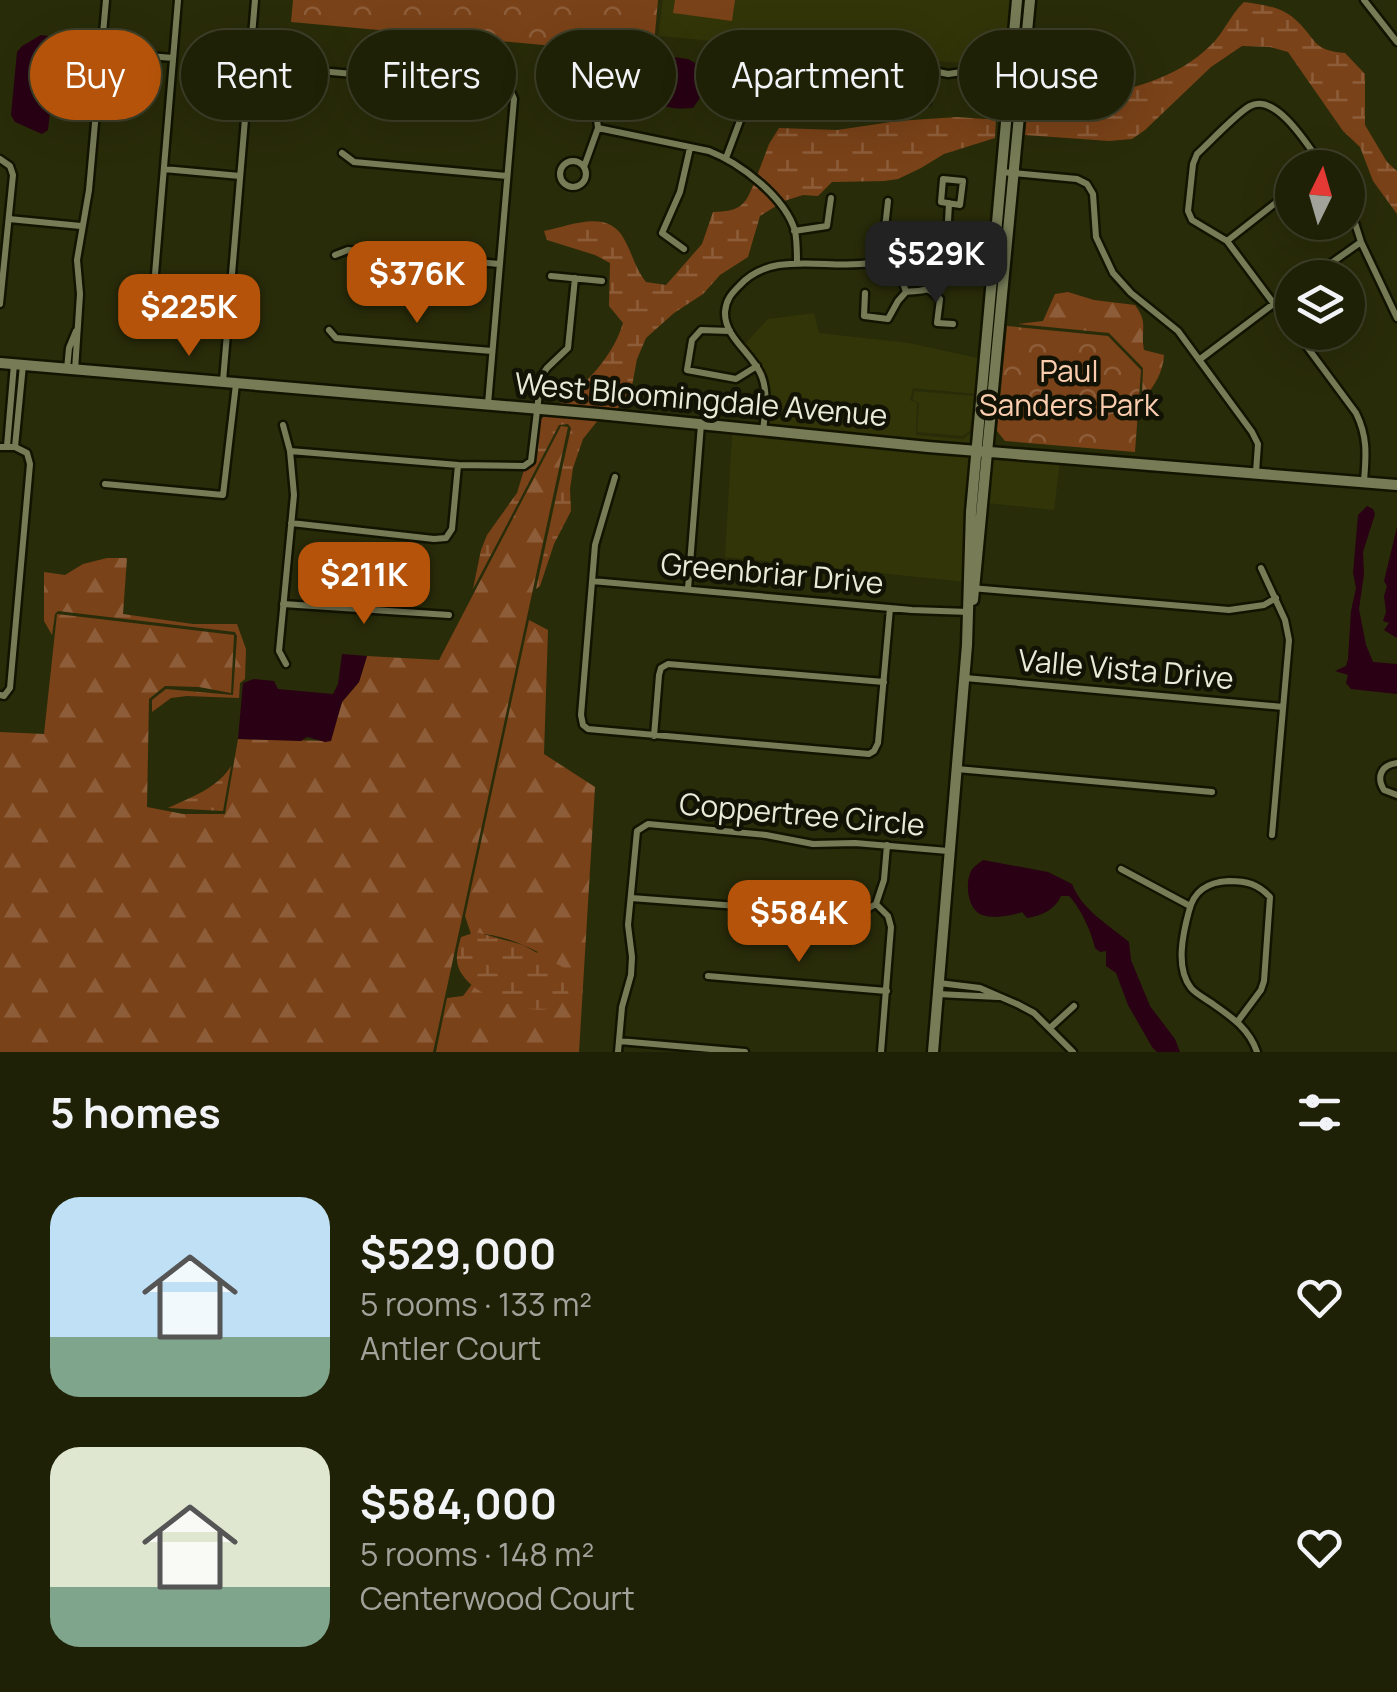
<!DOCTYPE html>
<meta charset="utf-8">
<style>
:root{--surface:#1f2107;--page:#272911;--text:#f1f3f6;--muted:#a1a39b;--line:#3c3e28;--accent:#b45309}
body{margin:0;font-family:Manrope,sans-serif;background:var(--page);color:var(--text);height:100vh;display:flex;flex-direction:column;font-size:38px;white-space:nowrap}
*{box-sizing:border-box;margin:0}
p{font-size:32px;color:var(--muted)}
.icon{flex:none;width:55px;height:55px;fill:none;stroke:currentColor;stroke-width:2;stroke-linecap:round;stroke-linejoin:round}
.map{position:relative;height:1052px;overflow:hidden}
.panel{display:flex;flex-direction:column;background:var(--surface);flex:1}
.panel>*{flex:none}
.guide{position:absolute;left:30px;top:30px;width:1338px;height:90px;display:flex;gap:20px}
.needle{width:65px;rotate:5deg}
.controls{position:absolute;left:1275px;top:150px;display:grid;gap:20px}
.controls a{display:grid;place-items:center;width:90px;height:90px;border-radius:50%;background:var(--surface);box-shadow:0 10px 40px #0002,0 0 0 2px var(--line);font-size:50px}
.price{position:absolute;translate:-50% -85px;padding:0 22px;border-radius:20px;background:var(--accent);color:#fff;font-size:32px;line-height:65px;filter:drop-shadow(0 2px 5px #0008)}
.price::after{content:'';position:absolute;left:50%;top:60px;width:30px;height:22px;margin-left:-15px;background:inherit;clip-path:polygon(0 0,100% 0,50% 100%)}
.price.on{background:#222;color:#fff}
ul{padding:0;list-style:none}
li{display:flex;align-items:center;gap:30px;height:250px;padding:0 50px}
li span{display:grid;place-items:center;flex:none;width:280px;height:200px;border-radius:30px;color:#555}
li>.icon{margin-inline-start:auto}
span .icon{width:120px;height:120px;fill:#fffc;stroke-width:1}
li b{font-size:42px}
h2{display:flex;justify-content:space-between;align-items:center;height:120px;padding:0 50px;font-size:42px}
.pill{padding:0 35px;border-radius:45px;background:var(--surface);box-shadow:0 10px 40px #0002,0 0 0 2px var(--line);font-size:35px;line-height:90px}
.pill.on{background:var(--accent);color:#fff}
.map>svg:first-child{display:block}
.built{fill:#313508;fill-rule:evenodd}
.forest{fill:url(#forest-firs)}
.wetland{fill:url(#wetland-marsh)}
.park{fill:url(#park-crowns)}
.pitch{fill:#7a4218}
.water{fill:#290014}
.lines{fill:none;stroke-linecap:round;stroke-linejoin:round}
.street-casing{stroke:#121400;stroke-width:11}
.secondary-casing{stroke:#121400;stroke-width:15}
.street{stroke:#777c57;stroke-width:6}
.secondary{stroke:#777c57;stroke-width:10}
.labels{text-anchor:middle;stroke-width:9;stroke-linejoin:round;paint-order:stroke}
.park-label{font-size:30px;fill:#fbcdaf;stroke:#121305}
.street-label{font-size:30px;fill:#e8ebd7;stroke:#121305}
</style>
<div class="map">
<svg width="1397" height="1052" viewBox="0 0 1397 1052">
<defs>
<pattern id="forest-firs" width="22" height="20" patternUnits="userSpaceOnUse" patternTransform="scale(2.5)"><rect width="22" height="20" fill="#7a4218"/><path d="M5 1l3.5 6h-7zM16 11l3.5 6h-7z" fill="#8d5d39"/></pattern>
<pattern id="wetland-marsh" width="20" height="14" patternUnits="userSpaceOnUse" patternTransform="scale(2.5)"><rect width="20" height="14" fill="#7a4218"/><path d="M1 5h8M5 5V1M11 12h8M15 12V8" fill="none" stroke="#8d5d39"/></pattern>
<pattern id="park-crowns" width="20" height="18" patternUnits="userSpaceOnUse" patternTransform="scale(2.5)"><rect width="20" height="18" fill="#7a4218"/><path d="M2 6a3 3 0 1 1 6 0M12 15a3 3 0 1 1 6 0" fill="none" stroke="#8d5d39"/></pattern>
</defs>
<rect width="100%" height="100%" fill="#292c09"/>
<path class="built" d="M663,0H1011L1004,67L658,36Z
M814,313L819,333L909,343L982,359L974,447L767,428L768,388L766,377L758,362L744,345L768,319ZM913,388L976,394L974,431L963,439L916,435L917,403L910,400Z
M914,391L975,396L970,431L962,436L917,432L919,403L913,400Z
M763,434L973,454L965,582L725,557L732,435Z
M991,456L1060,461L1054,510L987,503Z"/>
<path class="forest" d="M1068,292L1094,300L1135,305C1149,324 1140,329 1144,350L1164,355C1163,372 1155,385 1144,398H1142L1143,368L1109,333L1018,324L1043,321L1055,294Z
M561,426L568,427L433,1052H0V732L44,734L57,614L234,635L231,693L199,687L165,686L149,699L147,807L183,814H225L238,739L330,741L342,702L359,682L367,656L439,660Z
M107,558H127L123,614L193,624H237L246,649L245,679L240,683L239,698L187,696L171,698L152,712V700L166,689L233,695L237,636L235,632L58,611L55,614L52,635L44,621V572L65,575L83,564Z
M529,620L548,630L544,754L595,787L579,1052H436L447,998L463,996L472,984L478,989L538,952C518,942 494,932 471,934L465,916Z"/>
<path class="wetland" d="M1244,2C1265,5 1283,7 1298,22C1318,42 1313,50 1345,53L1365,74V125L1387,162L1397,171V214L1373,181L1360,147L1343,131L1288,52L1270,47L1242,46L1211,67L1145,130L1132,139L1109,141L1025,135L1027,116C1051,113 1072,101 1096,96C1138,87 1178,77 1210,46C1224,33 1230,15 1244,2Z
M957,117L985,119L996,118L995,138L944,154L921,168L898,179L884,181L832,182L818,196L803,195L781,202L757,176L769,144L779,128L837,130L898,121Z
M754,183L776,206L760,216L748,257L720,275L703,294L674,313L646,338L637,359L632,386L618,408L611,412L555,407C584,387 613,357 623,323L609,306L610,263L595,255L547,240L544,231C570,226 608,208 624,239C633,255 634,266 646,282L666,285L702,244L713,212C739,211 745,207 754,183Z
M547,414L599,419L583,439L573,468L570,489L571,511L554,544L540,586L536,589L571,428L568,424L559,425L473,589L481,550L487,535L517,493L524,470L534,461L540,420Z
M231,766L223,811L168,808C191,797 218,788 231,766Z
M476,932L523,945L566,969L569,982L568,997C566,999 558,1006 556,1007C528,1018 460,993 457,961C456,954 459,945 461,937Z"/>
<path class="park" d="M293,0H658L653,55L291,22Z
M1007,326L1108,336L1141,370L1135,452L1005,441L997,431Z"/>
<path class="pitch" d="M675,0H735L732,21L673,13Z"/>
<path class="water" d="M41,35L48,36L51,47L45,50L38,61L41,68L54,75L48,130L42,134L15,122L11,115L17,52L22,46Z
M673,57L688,59L705,69C709,84 702,96 693,108C649,112 643,91 668,58Z
M1367,506L1373,509L1375,514L1363,552L1364,574L1359,609L1366,645L1373,662L1397,664V694L1351,689L1346,683L1348,675L1335,671L1346,666L1348,659L1351,611L1356,588L1353,573L1358,515Z
M1397,527V638L1384,630L1389,623L1383,621L1386,612L1384,596L1387,586L1384,581Z
M342,654L367,656L359,682L342,702L331,741L325,742L307,737L301,741L238,739L243,683L254,679L274,681L278,689L333,694L338,684Z
M983,860L1048,872L1072,884C1082,910 1109,925 1129,942L1131,960L1150,1006L1175,1039L1180,1052H1157L1152,1047L1128,1005L1116,973L1106,966V951L1100,952L1095,948C1092,933 1080,907 1069,896H1061C1055,910 1041,916 1027,918L1022,912C1011,916 994,919 982,915C967,909 965,883 971,871C974,866 978,864 983,860Z"/>
<g class="lines">
<defs>
<path id="street" d="M1364,0L1397,42
M101,52L173,58
M865.5 70a5.5 5.5 0 1 1 11 0a5.5 5.5 0 1 1-11 0Z
M250,65L501,87L511,92L514,99L488,404
M730,66L770,71
M875,67L884,63L899,64L948,74L976,70L1012,74
M862,90L880,91L881,86L874,74
M974,93L976,70
M839,97L840,79L856,78L866,73
M927,102L930,72
M598,128L709,151C740,163 785,197 795,231C797,241 797,253 797,263
M342,153L354,162L507,176
M726,158L750,94L752,69
M0,159L10,166L13,175L0,304
M560 174a13 13 0 1 1 26 0a13 13 0 1 1-26 0Z
M584,167L598,128L594,93L612,82L617,56
M164,169L240,176
M1002,172L1077,179L1087,184L1093,194L1096,237L1113,273L1131,293L1178,331L1252,432L1258,444L1256,472
M943,179L963,181L960,205L941,202Z
M888,201L885,228L906,292
M1348,201L1361,242L1397,318
M9,219L81,226
M794,231L827,226L831,198
M947,240L949,203
M1227,241L1292,190
M684,249L662,233L680,192L690,148
M335,255L348,250L499,264
M551,276L602,281
M1310,278L1361,242
M928,289L940,299L937,323L953,324
M906,292C924,290 931,293 939,274L961,275
M865,293L864,316L888,319L898,301L906,292
M151,322L178,0
M1292,328L1227,241L1192,220L1188,211L1193,164L1197,154C1209,143 1238,112 1250,106C1277,92 1310,149 1324,168
M329,330L336,338L492,351
M730,331L701,330L692,340L687,370L736,379L757,366
M1296,332L1356,413C1368,437 1366,456 1364,481
M1199,360L1292,290
M67,369L69,348L76,331
M75,370L80,294L77,260L89,190L106,0
M223,381L255,0
M283,425L290,451L294,495L279,651L286,664
M763,431C765,414 768,393 762,377C754,354 724,338 725,312C726,300 731,294 739,286C772,249 827,270 870,263C891,259 907,244 927,240C949,236 975,243 996,245
M7,446L14,364
M0,447H15L27,453L30,464L10,688L4,696L0,695
M15,447L23,365
M290,451L458,465L524,466L531,461L541,377L547,368L568,348L575,278
M615,477L595,545L581,715L583,725L588,729L869,754L874,751L878,743L890,608
M105,484L223,495L236,384
M291,523L434,539L446,538L452,529L458,465
M1261,568L1285,620L1289,640L1272,835
M592,581L912,610L969,612
M971,588L1229,610L1264,605L1276,598
M688,589L701,424
M283,604L449,615
M965,678L1283,707
M654,736L659,675L661,668L668,664L884,682
M1397,763C1381,765 1376,777 1384,790L1397,795
M957,769L1212,792
M1121,869L1190,906
M631,898L845,914L860,913L876,904
M876,904L888,916L891,927L881,1052
M876,904L884,880L887,845
M708,976L887,991
M939,983L980,988L1017,1004L1034,1013L1073,1052
M938,994L998,997
M1238,1021L1261,990L1264,981L1270,897C1258,884 1247,881 1229,881C1208,882 1194,890 1189,911C1183,933 1175,968 1191,988C1195,993 1204,998 1210,1002C1230,1016 1249,1028 1257,1052
M1050,1028L1074,1006
M619,1041L745,1052
M618,1052L622,1007L631,975L632,957L628,925L637,831L648,824L766,835L813,844L855,843L948,851"/>
<path id="secondary" d="M0,363L599,414L928,447L1397,485
M973,600L1030,0
M933,1052L967,645L971,512L1017,0"/>
</defs>
<use href="#street" class="street-casing"/>
<use href="#secondary" class="secondary-casing"/>
<use href="#street" class="street"/>
<use href="#secondary" class="secondary"/>
</g>
<g class="labels">
<g class="park-label">
<text x="1069" y="382">Paul<tspan x="1069" dy="34">Sanders Park</tspan></text>
</g>
<g class="street-label">
<text transform="translate(701 400) rotate(5)" y="10">West Bloomingdale Avenue</text>
<text transform="translate(772 574) rotate(5)" y="10">Greenbriar Drive</text>
<text transform="translate(1126 670) rotate(5)" y="10">Valle Vista Drive</text>
<text transform="translate(802 815) rotate(5)" y="10">Coppertree Circle</text>
</g>
</g>
</svg>
<div class="controls">
<a><svg class="needle" viewBox="-14 -14 28 28"><path d="M0-13l5 13h-10z" fill="#e53935"/><path d="M0 13l5-13h-10z" fill="#a1a39b"/></svg></a>
<a><svg class="icon" aria-label="layers" viewBox="0 0 24 24"><path d="M12 4l9 5-9 5-9-5zM3 14l9 5 9-5"/></svg></a>
</div>
<b class="price on" style="left:936px;top:306px">$529K</b>
<b class="price" style="left:417px;top:326px">$376K</b>
<b class="price" style="left:189px;top:359px">$225K</b>
<b class="price" style="left:364px;top:627px">$211K</b>
<b class="price" style="left:799px;top:965px">$584K</b>
<div class="guide">
<a class="pill on">Buy</a>
<a class="pill">Rent</a>
<a class="pill">Filters</a>
<a class="pill">New</a>
<a class="pill">Apartment</a>
<a class="pill">House</a>
</div>
</div>
<section class="panel">
<h2>5 homes<svg class="icon" aria-label="filters" viewBox="0 0 24 24"><path d="M4 7h16M4 17h16"/><circle cx="9" cy="7" r="2"/><circle cx="15" cy="17" r="2"/></svg></h2>
<ul>
<li><span style="background:linear-gradient(#bfe0f5 70%,#7fa58c 0)"><svg class="icon" aria-label="home" viewBox="0 0 24 24"><path d="M3 11l9-7 9 7M6 9v11h12V9"/></svg></span><div><b>$529,000</b><p>5 rooms · 133 m²</p><p>Antler Court</p></div><svg class="icon" aria-label="heart" viewBox="0 0 24 24"><path d="M12 20l-8-8c-3-5 5-10 8-4 3-6 11-1 8 4z"/></svg></li>
<li><span style="background:linear-gradient(#dfe7d0 70%,#7fa58c 0)"><svg class="icon" aria-label="home" viewBox="0 0 24 24"><path d="M3 11l9-7 9 7M6 9v11h12V9"/></svg></span><div><b>$584,000</b><p>5 rooms · 148 m²</p><p>Centerwood Court</p></div><svg class="icon" aria-label="heart" viewBox="0 0 24 24"><path d="M12 20l-8-8c-3-5 5-10 8-4 3-6 11-1 8 4z"/></svg></li>
</ul>
</section>
